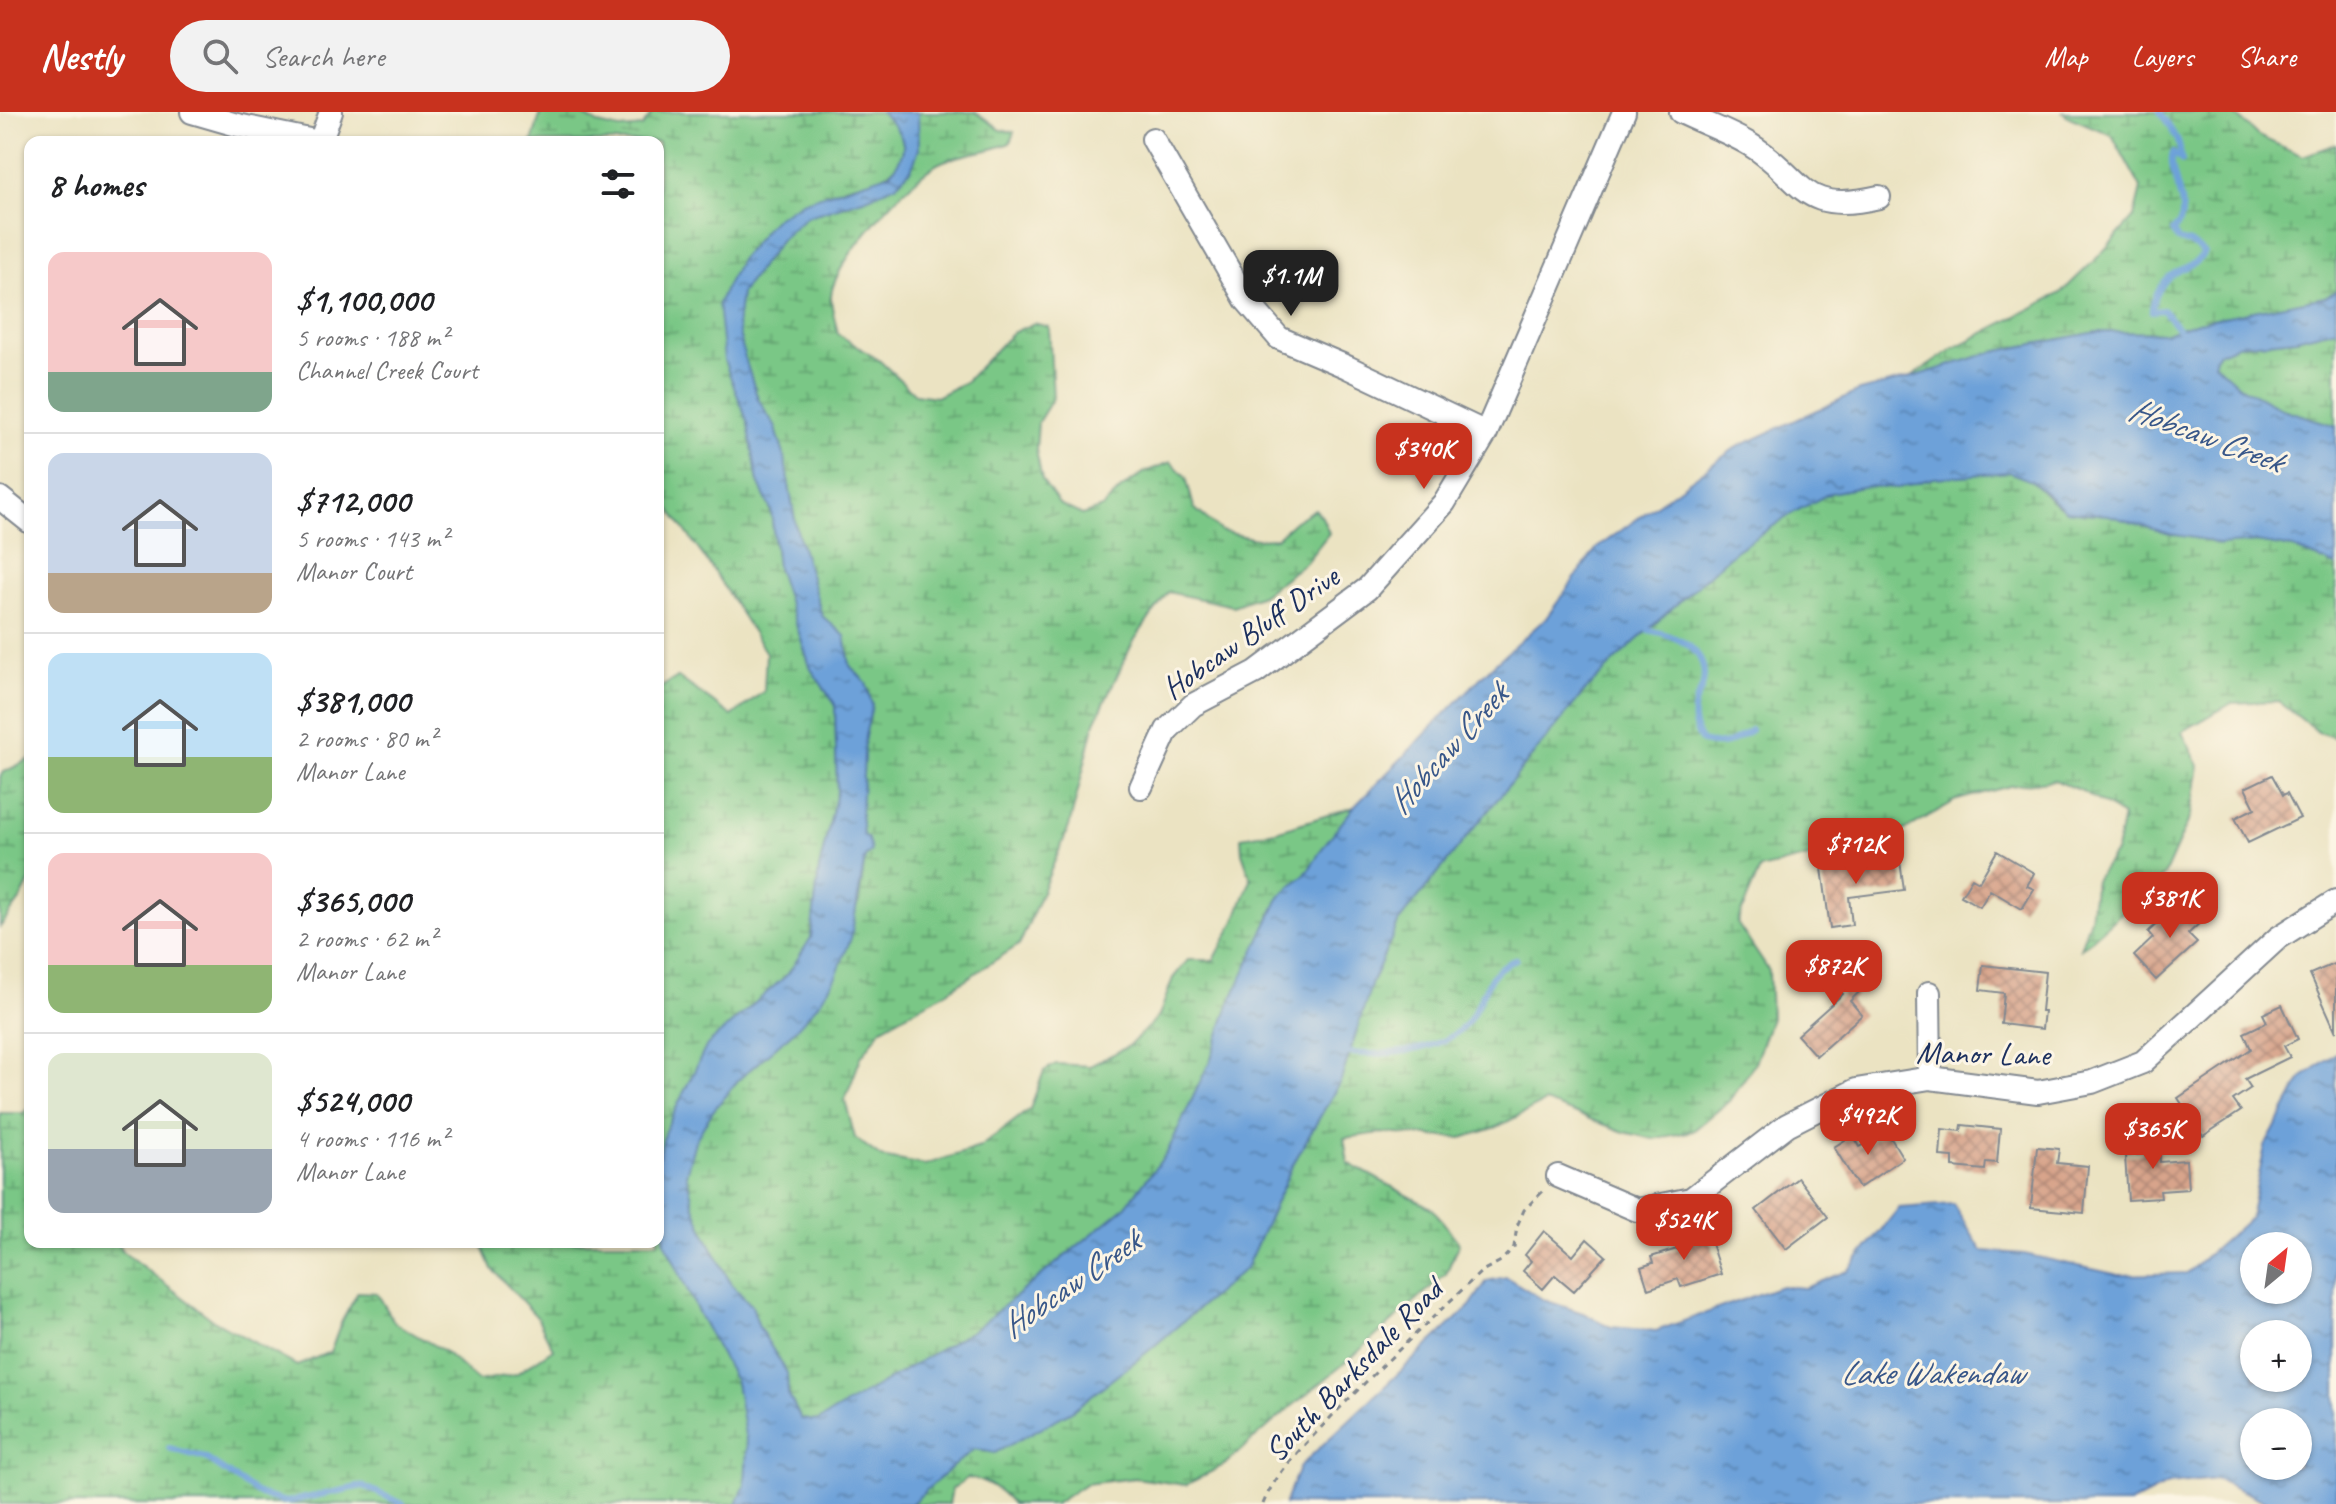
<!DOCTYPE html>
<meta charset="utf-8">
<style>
:root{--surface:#fff;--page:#f2f2f2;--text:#202124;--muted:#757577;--line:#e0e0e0;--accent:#c8321e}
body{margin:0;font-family:Caveat,sans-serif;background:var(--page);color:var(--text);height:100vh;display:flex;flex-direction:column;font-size:30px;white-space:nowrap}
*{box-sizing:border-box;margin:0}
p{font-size:26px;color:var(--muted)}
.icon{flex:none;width:44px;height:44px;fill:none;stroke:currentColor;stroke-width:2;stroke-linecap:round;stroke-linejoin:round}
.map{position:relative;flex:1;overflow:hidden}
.sheet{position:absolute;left:24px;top:24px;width:640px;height:1112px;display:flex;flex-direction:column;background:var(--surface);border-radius:16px;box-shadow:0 2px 6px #0004}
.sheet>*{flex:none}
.needle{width:52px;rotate:29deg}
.fabs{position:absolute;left:2240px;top:1120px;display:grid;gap:16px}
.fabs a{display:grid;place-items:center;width:72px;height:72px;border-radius:50%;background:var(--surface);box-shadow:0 2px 6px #0004;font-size:40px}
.price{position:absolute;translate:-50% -68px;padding:0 18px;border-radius:16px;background:var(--accent);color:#fff;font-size:26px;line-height:52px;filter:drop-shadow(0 2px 4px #0008)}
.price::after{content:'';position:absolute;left:50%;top:48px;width:24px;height:18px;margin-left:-12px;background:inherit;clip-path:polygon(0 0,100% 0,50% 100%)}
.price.active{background:#222;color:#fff}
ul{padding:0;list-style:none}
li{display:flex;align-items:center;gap:24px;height:200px;padding:0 24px}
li+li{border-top:2px solid var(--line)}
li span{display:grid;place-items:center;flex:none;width:224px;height:160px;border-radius:16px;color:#555}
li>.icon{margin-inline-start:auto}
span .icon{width:96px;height:96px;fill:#fffc;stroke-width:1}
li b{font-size:34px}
h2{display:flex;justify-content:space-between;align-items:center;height:96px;padding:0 24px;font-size:34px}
header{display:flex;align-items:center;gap:48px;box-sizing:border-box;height:112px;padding:0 40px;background:var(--accent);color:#fff}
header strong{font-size:38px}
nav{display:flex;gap:44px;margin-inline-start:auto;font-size:28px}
.search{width:560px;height:72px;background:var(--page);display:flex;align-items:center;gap:20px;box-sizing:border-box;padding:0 28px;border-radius:44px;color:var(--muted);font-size:30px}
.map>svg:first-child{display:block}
.wetland{fill:url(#wetland-marsh);stroke:#4a7b72;stroke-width:2}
.water{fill:url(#water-ripples);stroke:#44689c;stroke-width:2;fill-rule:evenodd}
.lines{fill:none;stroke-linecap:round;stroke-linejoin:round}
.stream{stroke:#6da1d9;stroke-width:6}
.building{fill:url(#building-cross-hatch)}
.minor-casing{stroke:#838990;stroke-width:26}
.path{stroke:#838990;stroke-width:3;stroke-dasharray:6 6;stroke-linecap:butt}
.minor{stroke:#fff;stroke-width:22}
.labels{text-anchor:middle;stroke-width:6;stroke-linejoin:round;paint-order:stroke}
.street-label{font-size:32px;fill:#1b2f5e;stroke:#fcf5e5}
.water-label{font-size:34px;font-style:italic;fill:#385789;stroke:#fcf5e5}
</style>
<header>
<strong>Nestly</strong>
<div class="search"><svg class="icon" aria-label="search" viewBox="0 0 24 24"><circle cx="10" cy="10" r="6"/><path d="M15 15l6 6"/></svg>Search here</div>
<nav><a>Map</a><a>Layers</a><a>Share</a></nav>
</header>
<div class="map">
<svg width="2336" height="1392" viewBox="0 0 2336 1392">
<defs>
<pattern id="wetland-marsh" width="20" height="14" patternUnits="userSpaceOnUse" patternTransform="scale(2)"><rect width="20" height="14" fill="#7ac786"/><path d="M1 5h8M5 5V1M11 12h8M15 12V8" fill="none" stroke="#63a271"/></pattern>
<pattern id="water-ripples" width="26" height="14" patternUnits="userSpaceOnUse" patternTransform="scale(2)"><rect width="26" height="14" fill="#6da1d9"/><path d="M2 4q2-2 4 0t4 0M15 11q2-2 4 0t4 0" fill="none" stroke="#5984b3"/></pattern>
<pattern id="building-cross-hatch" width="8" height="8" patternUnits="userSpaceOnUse" patternTransform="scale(2)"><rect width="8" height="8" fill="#d8a48b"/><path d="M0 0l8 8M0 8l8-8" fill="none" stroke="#ae8675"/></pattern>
</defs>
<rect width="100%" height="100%" fill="#fcf5e5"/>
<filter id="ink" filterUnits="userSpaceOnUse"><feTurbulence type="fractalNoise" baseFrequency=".0125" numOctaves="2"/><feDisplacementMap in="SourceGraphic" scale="16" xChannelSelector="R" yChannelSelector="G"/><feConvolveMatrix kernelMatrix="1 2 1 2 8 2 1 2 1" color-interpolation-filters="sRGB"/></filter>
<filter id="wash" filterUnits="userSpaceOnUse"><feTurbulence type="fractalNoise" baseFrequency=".006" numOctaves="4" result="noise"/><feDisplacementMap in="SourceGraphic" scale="32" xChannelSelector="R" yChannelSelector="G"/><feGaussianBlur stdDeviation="1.8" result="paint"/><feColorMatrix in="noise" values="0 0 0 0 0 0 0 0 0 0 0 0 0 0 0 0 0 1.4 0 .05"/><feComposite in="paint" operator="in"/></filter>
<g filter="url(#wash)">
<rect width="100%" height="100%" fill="#ebe3c2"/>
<path class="wetland" d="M541,0H578L598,12L620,17L642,15L653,0H881C895,13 910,27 900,47C887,74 853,67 830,81C799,101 770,126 740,148L724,248L748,311L758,370L771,398L777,455L811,557L835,592L837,680L819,757L811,826L788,862L707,933L665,1019L658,1050V577L678,565L732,604L764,579L766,541L713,458L658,380V30H532Z
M918,0H975L1001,18L1014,20L1010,31C988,40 966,41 944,49C913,60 831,152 831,185C831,197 836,210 838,222L880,249L915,282L936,285L965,270L1012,221L1034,211L1049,215L1053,286L1038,310L1036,338L1042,368L1059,392L1082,403L1102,396L1121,377L1145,360L1171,350L1186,365L1194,396L1221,419L1256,427L1276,426L1295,409L1315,397L1322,405L1329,421L1306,450L1262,483L1233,494L1168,480L1133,530L1095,610L1069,715L1020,832L946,880L882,916L861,945L845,988L855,1026L881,1045L925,1053L980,1035L1030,997L1044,959L1056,952L1090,954L1129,934L1159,904L1173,866L1188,848H1214L1234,811L1251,767L1242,741L1241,725L1276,719L1354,695L1325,732L1308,759L1280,784L1229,893L1211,947L1167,1041L1124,1096L978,1215L818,1309L801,1307L788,1282L787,1261L759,1215L752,1194L731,1172L705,1122L694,1095L686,1062L695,1028L712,1000L738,968L794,919L859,790L865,745L861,701L865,624L872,593L866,571L850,554L845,524L822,504L796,415L784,343L775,314L758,287L745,247L737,213L741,181L782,126L806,105L866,86L896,73L911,57L918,37Z
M2063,0H2233L2258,24L2303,44L2336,32V179L2325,185L2198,210L2165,221L2097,220L1993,240L1910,266L1954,236L2061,181L2101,142L2134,105L2141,76L2112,23L2069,5Z
M2336,217V314L2282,297L2239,274L2214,251L2218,241L2237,233L2296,227Z
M2009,360L2032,369L2051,388L2066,399L2108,403L2170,422L2206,428L2219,433L2256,430L2293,436L2336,454V626L2318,620L2278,589L2232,591L2182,620L2199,654L2191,703L2164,764L2080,837L2090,806L2095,768L2116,739L2123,704L2082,679L2054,668L2010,674L1957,688L1894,724L1760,757L1737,811L1769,859L1771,906L1755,951L1729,989L1693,1019L1653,1027L1624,1020L1545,990L1497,1015L1462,1026L1380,1021L1344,1026L1348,1051L1433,1097L1459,1131L1446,1162L1350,1247L1285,1300L1224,1353L1186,1373L1135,1366L1085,1372L1055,1392H1012C1000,1377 986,1367 967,1366L952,1377L949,1392H911L953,1354L974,1337L1070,1300L1147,1240L1246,1156L1293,1052L1341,968L1372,870L1399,809L1583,581L1627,537L1735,439L1796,399L1830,381L1867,374L1898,376L1933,366Z
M30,647V768L20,788L0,815V665L2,661Z
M30,995V1130H117L122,1139L213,1208L297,1254L330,1240L342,1209L358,1180L377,1181L395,1211L444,1239L478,1269L516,1262L553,1237L537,1205L492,1157L481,1130H658V1085L665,1130L698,1200L736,1270L748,1335L745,1373L737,1392H0V1001H23Z"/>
<path class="water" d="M881,0H918L919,37L911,57L896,73L866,86L806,105L782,126L741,181L737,213L745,247L758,287L775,314L784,343L796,415L822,504L845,524L850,554L866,571L872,593L865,624L861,701L863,723L868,727L871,739L865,745L851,826L836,864L820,890L794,919L738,968L712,1000L695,1029L686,1062L694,1095L705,1122L731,1172L752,1194L759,1215L787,1261L788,1282L801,1307L818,1309L978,1215L1124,1096L1167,1041L1211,947L1229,893L1280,784L1308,759L1325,732L1354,695L1491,555L1546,506L1597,436L1735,336L1859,279L1910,266L1993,240L2097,220L2165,221L2198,210L2325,185L2336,179V217L2296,227L2237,233L2218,241L2214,251L2239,274L2282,297L2336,314V454L2293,436L2256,430L2220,433L2206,428L2170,422L2108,403L2066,399L2032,369L2009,360L1933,366L1898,376L1867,374L1830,381L1796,399L1735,439L1627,537L1583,581L1399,809L1372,870L1341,968L1293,1052L1246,1156L1147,1240L1070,1300L995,1341L974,1337L953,1354L911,1392H737L745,1373L747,1335L736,1270L698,1200L665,1130L658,1085V1050L665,1019L707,933L788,862L811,826L819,757L837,680L835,592L811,557L777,455L771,398L758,370L748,311L724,248L718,191L740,148L773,108L802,90L889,62C914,36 903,22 881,0Z
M2336,941V1392H2271L2216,1367L2168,1372L2129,1392H1284L1300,1354L1470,1194L1487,1169L1506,1165L1544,1188L1583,1201L1611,1215L1656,1219L1781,1174L1805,1176L1848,1159L1899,1096L1953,1092L1982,1139L2024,1142L2119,1163L2187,1161L2250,1106L2265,1034L2303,965ZM2254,1134H2298V1178H2254ZM2254,1222H2298V1266H2254ZM2254,1310H2298V1354H2254Z"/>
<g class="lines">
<path class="stream" d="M2160,0L2178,29L2182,49L2173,41C2167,57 2187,89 2181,108C2180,112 2176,115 2173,119L2178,128L2190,131L2204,141C2196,154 2182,155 2170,164C2163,169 2151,190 2152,199L2163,198L2178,216
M1648,518C1676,523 1710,537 1703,572C1702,578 1698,584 1696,589C1691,605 1694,617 1702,630C1724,636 1733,630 1751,618
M1350,941C1385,944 1443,940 1467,911C1480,895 1484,870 1499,857C1504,853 1510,850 1516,847
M169,1336L205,1346L260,1383L286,1390L363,1374L403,1392"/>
</g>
<g id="blocks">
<path class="building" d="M2272,663L2283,683L2287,681L2300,706L2248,731L2235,706L2255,696L2245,676Z
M1997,739L2034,761L2027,774L2034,777L2022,797L1990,778L1980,795L1961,784L1972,766L1979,770Z
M1840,747L1841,756L1900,749L1904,778L1849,785L1852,813L1830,816L1821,749Z
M2184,787L2203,808L2188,822L2197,831L2156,868L2134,844L2153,826L2148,820Z
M1836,842L1865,874L1850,889L1862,903L1816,944L1797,923L1843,882L1820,857Z
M2336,851V920L2310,862Z
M1983,853L2045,860L2041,899H2044L2042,917L2001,912L2004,881L1980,878Z
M2282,893L2298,927L2284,934L2290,945L2245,967L2251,976L2233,988L2241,999L2203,1024L2178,986L2251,937L2244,921L2267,910L2263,902Z
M1962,1013L2000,1017L1997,1051L1986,1050L1985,1058L1953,1055V1045L1940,1044L1942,1017L1961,1019Z
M2157,1016L2160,1050L2186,1048L2188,1077L2160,1079L2161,1086L2128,1088L2125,1044L2143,1042L2141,1018Z
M1887,1020L1903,1046L1859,1076L1834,1035L1853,1023L1860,1035Z
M2037,1035L2059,1037L2057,1051L2088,1054L2084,1101L2031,1096Z
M1798,1066L1828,1105L1786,1137L1756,1098Z
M1705,1113L1721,1162L1681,1175L1678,1167L1648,1177L1641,1155L1653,1151L1651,1145L1687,1134L1683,1120Z
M1544,1119L1573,1144L1587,1127L1606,1144L1574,1179L1555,1163L1543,1177L1523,1159L1531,1149L1525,1143Z"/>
</g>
</g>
<g filter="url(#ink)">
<use href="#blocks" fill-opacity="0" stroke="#838990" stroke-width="2"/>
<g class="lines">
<defs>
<path id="minor" d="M192,0L237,13L319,30
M1681,0C1703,11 1727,19 1749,32C1806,66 1797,104 1879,85
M1153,27L1246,188L1279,226L1347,255L1486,321
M320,30L331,0
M0,386L30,410
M1141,675L1167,618L1193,593L1256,560L1367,477L1444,391L1486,321L1624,0
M1929,881L1930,966
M1558,1064L1637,1098L1691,1087L1787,1013L1856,978L1930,966L2038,980L2092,970L2143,950L2278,826L2336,789"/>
</defs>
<use href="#minor" class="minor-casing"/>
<path class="path" d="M1263,1392C1276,1359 1307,1331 1331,1305C1380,1255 1431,1207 1482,1159L1501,1149L1514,1135L1517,1114L1524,1098L1543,1079"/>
<use href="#minor" class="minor"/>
</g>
</g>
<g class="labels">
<g class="street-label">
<text transform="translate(1250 520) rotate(-35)" y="11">Hobcaw Bluff Drive</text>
<text transform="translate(1983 941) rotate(1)" y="11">Manor Lane</text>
<text transform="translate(1353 1258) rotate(-46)" y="11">South Barksdale Road</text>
</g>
<g class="water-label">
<text transform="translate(2206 322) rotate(20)" y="12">Hobcaw Creek</text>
<text transform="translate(1447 636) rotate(-48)" y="12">Hobcaw Creek</text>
<text transform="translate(1070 1171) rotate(-35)" y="12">Hobcaw Creek</text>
<text x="1932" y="1272">Lake Wakendaw</text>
</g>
</g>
</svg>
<div class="fabs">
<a><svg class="needle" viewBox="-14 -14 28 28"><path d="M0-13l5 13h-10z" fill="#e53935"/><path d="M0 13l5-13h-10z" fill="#757577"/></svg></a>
<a>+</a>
<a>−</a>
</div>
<b class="price active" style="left:1291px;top:206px">$1.1M</b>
<b class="price" style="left:1424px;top:379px">$340K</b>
<b class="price" style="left:1856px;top:774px">$712K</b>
<b class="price" style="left:2170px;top:828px">$381K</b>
<b class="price" style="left:1834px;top:896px">$872K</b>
<b class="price" style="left:1868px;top:1045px">$492K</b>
<b class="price" style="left:2153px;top:1059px">$365K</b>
<b class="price" style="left:1684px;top:1150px">$524K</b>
<section class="sheet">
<h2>8 homes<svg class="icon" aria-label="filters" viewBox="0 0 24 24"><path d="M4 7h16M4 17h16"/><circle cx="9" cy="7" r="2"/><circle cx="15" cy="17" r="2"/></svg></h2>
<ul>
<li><span style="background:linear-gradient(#f6c9c9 75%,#7fa58c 0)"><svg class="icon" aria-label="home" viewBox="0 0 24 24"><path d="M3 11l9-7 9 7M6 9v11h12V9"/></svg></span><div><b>$1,100,000</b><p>5 rooms · 188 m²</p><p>Channel Creek Court</p></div></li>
<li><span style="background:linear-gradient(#c9d6e8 75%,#b9a48a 0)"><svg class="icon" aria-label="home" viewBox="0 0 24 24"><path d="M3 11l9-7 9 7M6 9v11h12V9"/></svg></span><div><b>$712,000</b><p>5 rooms · 143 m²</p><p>Manor Court</p></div></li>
<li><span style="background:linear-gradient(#bfe0f5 65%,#8fb573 0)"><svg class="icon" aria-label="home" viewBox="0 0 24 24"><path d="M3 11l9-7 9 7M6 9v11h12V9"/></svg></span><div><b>$381,000</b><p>2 rooms · 80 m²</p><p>Manor Lane</p></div></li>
<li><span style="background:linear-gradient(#f6c9c9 70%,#8fb573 0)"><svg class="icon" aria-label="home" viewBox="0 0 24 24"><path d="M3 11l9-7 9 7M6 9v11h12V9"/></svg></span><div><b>$365,000</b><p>2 rooms · 62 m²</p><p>Manor Lane</p></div></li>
<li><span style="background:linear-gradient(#dfe7d0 60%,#9aa5b1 0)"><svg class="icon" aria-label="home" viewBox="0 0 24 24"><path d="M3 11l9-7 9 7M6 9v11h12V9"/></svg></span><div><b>$524,000</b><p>4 rooms · 116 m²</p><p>Manor Lane</p></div></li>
</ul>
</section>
</div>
